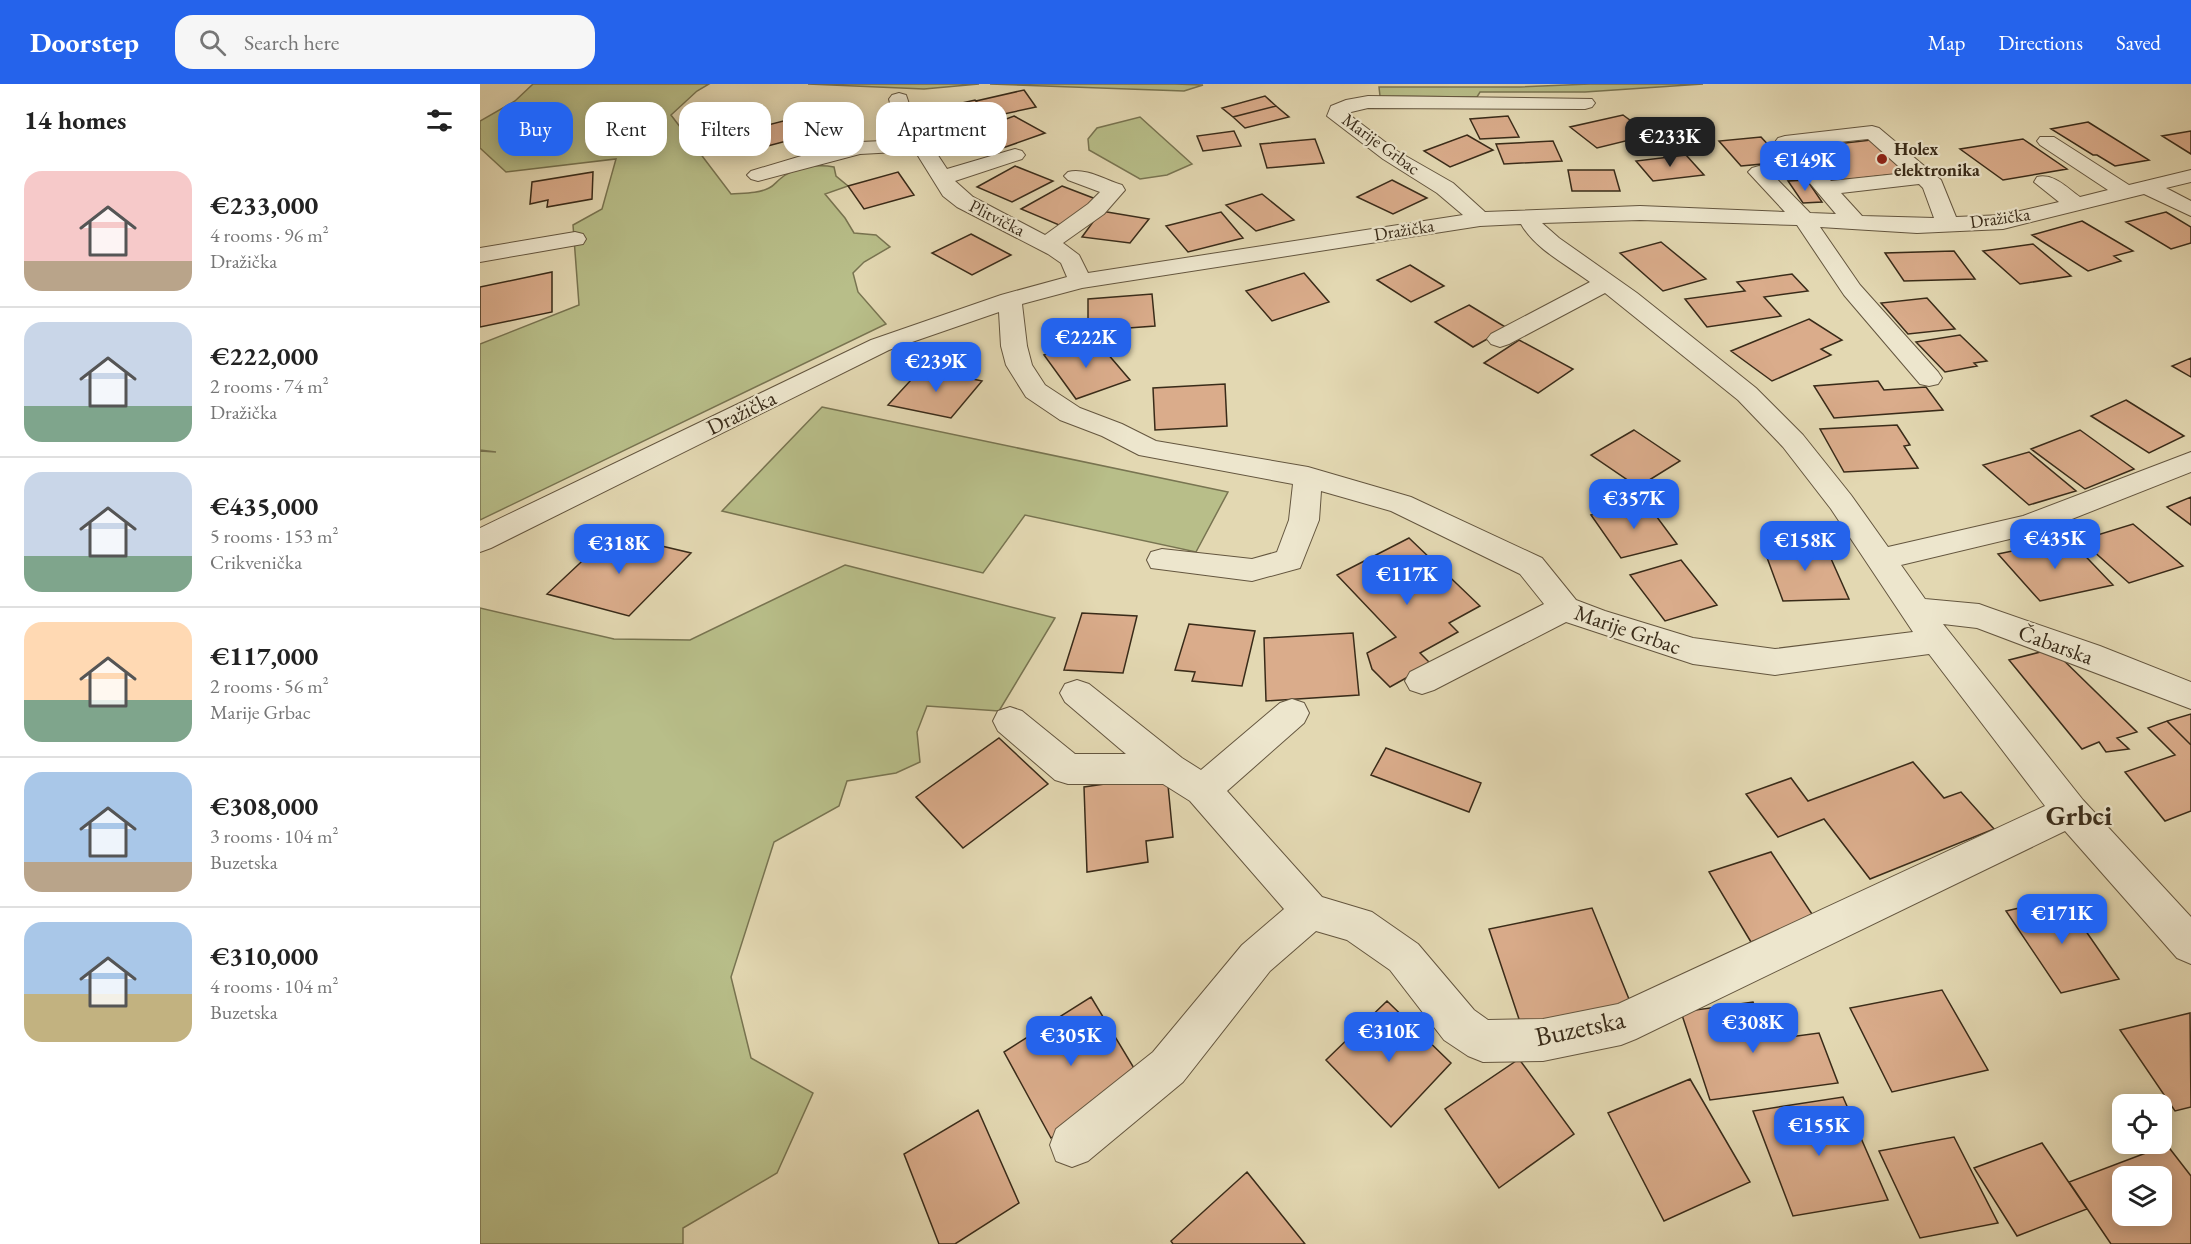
<!DOCTYPE html>
<meta charset="utf-8">
<style>
:root{--surface:#fff;--page:#f6f6f6;--text:#222;--muted:#767676;--line:#e0e0e0;--accent:#2563eb}
body{margin:0;font-family:"EB Garamond",serif;background:var(--page);color:var(--text);height:100vh;display:flex;flex-direction:column;font-size:22px;white-space:nowrap}
*{box-sizing:border-box;margin:0}
p{font-size:20px;color:var(--muted)}
.icon{flex:none;width:33px;height:33px;fill:none;stroke:currentColor;stroke-width:2;stroke-linecap:round;stroke-linejoin:round}
.map{position:relative;flex:1;overflow:hidden}
.details{display:flex;flex-direction:column;background:var(--surface);width:480px}
.details>*{flex:none}
.guide{position:absolute;left:18px;top:18px;width:570px;height:54px;display:flex;gap:12px}
.buttons{position:absolute;left:1632px;top:1010px;display:grid;gap:12px}
.buttons a{display:grid;place-items:center;width:60px;height:60px;border-radius:12px;background:var(--surface);box-shadow:0 3px 15px #0003;font-size:30px}
.price{position:absolute;translate:-50% -51px;padding:0 14px;border-radius:12px;background:var(--accent);color:#fff;font-size:20px;line-height:39px;filter:drop-shadow(0 2px 3px #0008)}
.price::after{content:'';position:absolute;left:50%;top:36px;width:18px;height:14px;margin-left:-9px;background:inherit;clip-path:polygon(0 0,100% 0,50% 100%)}
.price.on{background:#222;color:#fff}
ul{padding:0;list-style:none}
li{display:flex;align-items:center;gap:18px;height:150px;padding:0 24px}
li+li{border-top:2px solid var(--line)}
li span{display:grid;place-items:center;flex:none;width:168px;height:120px;border-radius:18px;color:#555}
li>.icon{margin-inline-start:auto}
span .icon{width:72px;height:72px;fill:#fffc;stroke-width:1}
li b{font-size:26px}
h2{display:flex;justify-content:space-between;align-items:center;height:72px;padding:0 24px;font-size:26px}
.chip{padding:0 21px;border-radius:18px;background:var(--surface);box-shadow:0 3px 15px #0003;font-size:21px;line-height:54px}
.chip.on{background:var(--accent);color:#fff}
header{display:flex;align-items:center;gap:36px;box-sizing:border-box;height:84px;padding:0 30px;background:var(--accent);color:#fff}
header strong{font-size:28px}
nav{display:flex;gap:33px;margin-inline-start:auto;font-size:21px}
.search{width:420px;height:54px;background:var(--page);display:flex;align-items:center;gap:15px;box-sizing:border-box;padding:0 21px;border-radius:18px;color:var(--muted);font-size:22px}
main{display:flex;flex:1;min-height:0}
.map>svg:first-child{display:block}
.green{fill:#b8be89;stroke:#787451;stroke-width:1.5}
.building{fill:#daac8b;stroke:#392b19;stroke-width:1.5;fill-rule:evenodd}
.lines{fill:none;stroke-linecap:round;stroke-linejoin:round}
.minor-casing{stroke:#64563f;stroke-width:2}
.minor{fill:#ede6cd;fill-rule:evenodd}
.poi-dot{fill:#8f2418;stroke:#ede6cd;stroke-width:2}
.labels{text-anchor:middle;stroke-width:4.5;stroke-linejoin:round;paint-order:stroke}
.far-street-label{font-size:18px;fill:#392b19;stroke:#ede6cd}
.far-poi-label{font-size:18px;font-weight:bold;fill:#392b19;stroke:#ede6cd;text-anchor:start}
.street-label{font-size:22px;fill:#392b19;stroke:#ede6cd}
.near-street-label{font-size:27px;fill:#392b19;stroke:#ede6cd}
.district-label{font-size:28px;font-weight:bold;fill:#392b19;stroke:#ede6cd}
</style>
<header>
<strong>Doorstep</strong>
<div class="search"><svg class="icon" aria-label="search" viewBox="0 0 24 24"><circle cx="10" cy="10" r="6"/><path d="M15 15l6 6"/></svg>Search here</div>
<nav><a>Map</a><a>Directions</a><a>Saved</a></nav>
</header>
<main>
<section class="details">
<h2>14 homes<svg class="icon" aria-label="filters" viewBox="0 0 24 24"><path d="M4 7h16M4 17h16"/><circle cx="9" cy="7" r="2"/><circle cx="15" cy="17" r="2"/></svg></h2>
<ul>
<li><span style="background:linear-gradient(#f6c9c9 75%,#b9a48a 0)"><svg class="icon" aria-label="home" viewBox="0 0 24 24"><path d="M3 11l9-7 9 7M6 9v11h12V9"/></svg></span><div><b>€233,000</b><p>4 rooms · 96 m²</p><p>Dražička</p></div></li>
<li><span style="background:linear-gradient(#c9d6e8 70%,#7fa58c 0)"><svg class="icon" aria-label="home" viewBox="0 0 24 24"><path d="M3 11l9-7 9 7M6 9v11h12V9"/></svg></span><div><b>€222,000</b><p>2 rooms · 74 m²</p><p>Dražička</p></div></li>
<li><span style="background:linear-gradient(#c9d6e8 70%,#7fa58c 0)"><svg class="icon" aria-label="home" viewBox="0 0 24 24"><path d="M3 11l9-7 9 7M6 9v11h12V9"/></svg></span><div><b>€435,000</b><p>5 rooms · 153 m²</p><p>Crikvenička</p></div></li>
<li><span style="background:linear-gradient(#ffd9b3 65%,#7fa58c 0)"><svg class="icon" aria-label="home" viewBox="0 0 24 24"><path d="M3 11l9-7 9 7M6 9v11h12V9"/></svg></span><div><b>€117,000</b><p>2 rooms · 56 m²</p><p>Marije Grbac</p></div></li>
<li><span style="background:linear-gradient(#a9c7e8 75%,#b9a48a 0)"><svg class="icon" aria-label="home" viewBox="0 0 24 24"><path d="M3 11l9-7 9 7M6 9v11h12V9"/></svg></span><div><b>€308,000</b><p>3 rooms · 104 m²</p><p>Buzetska</p></div></li>
<li><span style="background:linear-gradient(#a9c7e8 60%,#c2b280 0)"><svg class="icon" aria-label="home" viewBox="0 0 24 24"><path d="M3 11l9-7 9 7M6 9v11h12V9"/></svg></span><div><b>€310,000</b><p>4 rooms · 104 m²</p><p>Buzetska</p></div></li>
</ul>
</section>
<div class="map">
<svg width="1711" height="1160" viewBox="0 0 1711 1160">
<rect width="100%" height="100%" fill="#e3d8b2"/>
<filter id="stains"><feTurbulence type="fractalNoise" baseFrequency=".00333" numOctaves="4"/><feColorMatrix values="0 0 0 0 .2 0 0 0 0 .09 0 0 0 0 .02 0 0 0 .5 -.17"/></filter>
<radialGradient id="worn" r=".72"><stop offset=".6" stop-color="#630" stop-opacity="0"/><stop offset="1" stop-color="#630" stop-opacity=".3"/></radialGradient>
<path class="green" d="M53,0H229L217,7L191,31L251,110C264,109 277,110 289,104C294,102 296,98 300,95C314,83 337,80 354,83L356,92L368,102L345,110L365,134L374,149L396,151L410,163L384,178L373,189L378,208L406,240L0,436V367L16,368L0,366V260L99,221L93,141L122,125L136,75L26,88L0,64V37L35,17Z
M328,0H499L444,5Z
M510,0H695L723,1L704,7Z
M1110,0H1223L1105,8H1000L997,13L900,12L899,3H1040Z
M660,33L712,80L687,91L660,95L609,66L608,55L617,44Z
M342,323L748,408L716,468L545,431L503,489L242,427Z
M365,481L575,534L519,627L447,622L437,648L440,678L416,689L367,697L359,722L294,758L251,893L271,974L333,1009L297,1089L203,1144V1160H0V524L134,555L210,556Z"/>
<path class="building" d="M544,6L556,23L510,33L496,17Z
M785,12L796,22L753,33L742,24Z
M495,16L510,33L458,45L446,27Z
M796,22L809,33L765,44L753,33Z
M1143,31L1170,51L1117,64L1090,43Z
M534,32L565,49L520,65L492,48Z
M1028,32L1039,53L1000,55L990,35Z
M315,34L329,51L280,64L268,46Z
M1608,38L1669,76L1635,82L1617,71H1613L1571,45Z
M754,47L761,62L723,67L717,52Z
M1711,47V70L1682,52Z
M987,51L1013,66L970,83L944,67Z
M1281,53L1304,78L1261,82L1239,57Z
M835,55L844,79L787,84L780,60Z
M1543,55L1587,85L1523,96L1480,65Z
M1391,56L1427,89L1355,97L1322,64Z
M1073,57L1082,77L1024,80L1016,60Z
M1206,71L1224,91L1173,97L1156,77Z
M535,82L573,97L532,118L497,103Z
M1088,86H1134L1140,107H1092Z
M113,88L112,115L67,123L68,116L50,120L52,98Z
M418,88L434,111L384,125L368,102Z
M912,96L947,114L913,130L877,113Z
M1327,96L1342,118L1323,119L1308,97Z
M582,102L621,117L579,141L541,125Z
M782,110L814,136L776,147L746,121Z
M621,127L669,135L650,159L602,153Z
M741,128L763,154L708,168L686,142Z
M1686,128L1711,143V159L1691,165L1646,138Z
M1602,137L1653,167L1634,172L1641,177L1608,187L1552,151Z
M491,150L531,171L492,191L452,169Z
M1181,158L1226,195L1183,207L1140,169Z
M1553,160L1591,192L1540,200L1503,167Z
M1474,167L1495,195L1424,197L1405,169Z
M930,181L964,202L931,218L897,196Z
M72,188V228L0,243V203Z
M824,189L849,218L792,237L766,207Z
M1312,190L1328,207L1284,213L1301,232L1227,243L1205,215L1265,207L1257,198Z
M672,210L675,242L608,247V215Z
M1447,214L1475,245L1428,250L1401,219Z
M989,221L1027,244L993,263L955,238Z
M1329,235L1362,256L1341,265L1351,271L1292,297L1251,267Z
M1480,251L1507,277L1494,279L1497,282L1465,288L1436,258Z
M615,255L650,296L596,315L564,271Z
M1039,256L1093,285L1058,309L1004,279Z
M1711,274V293L1692,282Z
M442,284L502,297L471,334L408,321Z
M1398,297L1404,306L1446,303L1463,326L1354,334L1334,302Z
M745,300L747,342L675,346L673,304Z
M1646,316L1704,352L1669,369L1611,332Z
M1417,341L1430,361L1424,362L1438,384L1364,388L1340,345Z
M1154,346L1200,377L1158,403L1111,371Z
M1600,346L1654,385L1605,405L1551,365Z
M1549,368L1596,407L1549,421L1503,381Z
M1711,413V441L1687,423Z
M1165,417L1197,460L1141,474L1111,431Z
M1653,440L1703,482L1649,499L1601,456Z
M131,450L211,469L149,532L67,510Z
M929,454L1000,522L969,539L978,548L940,569L951,580L910,603L892,585L887,569L916,553L857,491Z
M1589,455L1633,501L1560,517L1518,470Z
M1344,459L1369,515L1303,517L1282,460Z
M1201,476L1237,521L1185,537L1150,491Z
M602,529L657,532L643,589L584,586Z
M709,540L775,547L762,602L712,597L715,588L695,586Z
M873,549L879,611L786,617L784,554Z
M1572,565L1657,648L1637,654L1649,665L1626,668L1619,658L1602,665L1529,576Z
M1711,630V661L1687,637Z
M1687,637L1711,661V727L1685,737L1645,688L1695,671L1668,644Z
M519,654L568,700L483,764L436,713Z
M906,664L1001,699L989,728L891,691Z
M1433,678L1464,714L1481,708L1514,745L1390,795L1344,735L1298,753L1266,710L1311,694L1328,717Z
M687,691L693,753L666,757L668,778L607,788L604,703Z
M1291,768L1336,836L1271,858L1229,788Z
M1583,814L1639,895L1581,909L1526,827Z
M1112,824L1151,920L1042,944L1009,845Z
M1462,906L1508,986L1412,1008L1370,924Z
M611,913L660,994L571,1054L524,968Z
M907,917L971,979L911,1043L846,976Z
M1273,918L1287,956L1339,949L1358,999L1230,1016L1201,928Z
M1710,929L1711,1023L1695,1027L1640,946Z
M1039,975L1094,1050L1019,1104L965,1025Z
M1210,995L1270,1098L1184,1137L1128,1029Z
M1363,1013L1408,1116L1313,1132L1273,1027Z
M498,1026L539,1119L475,1160H459L424,1070Z
M1474,1053L1518,1139L1440,1154L1399,1067Z
M1562,1059L1607,1125L1537,1152L1494,1084Z
M1687,1061L1711,1092V1160H1631L1589,1098ZM1642,1092H1682V1131H1642Z
M767,1088L825,1160H693L691,1157Z"/>
<g class="lines">
<defs>
<path id="minor" d="M419,9L426,11L434,35L467,85L528,67L535,65L542,67L545,71L542,75L475,97L493,113L565,151L608,120L620,108L588,96L584,92L588,88C604,83 626,96 642,101L645,106L624,130L583,159L599,171L608,189L983,131L957,109L903,75L847,32L851,22L866,16L888,12L1112,15L1115,19L1112,23L1105,25L888,24L867,29L917,67L973,99L1005,128L1160,122L1305,128L1268,88L1272,84L1279,82L1286,84L1330,129L1356,130L1295,58L1298,54L1305,52L1392,42L1399,44L1461,96L1476,133L1523,131L1579,118L1554,98L1557,93C1574,89 1587,104 1600,113L1628,106L1560,61L1557,57L1560,53H1574L1649,101L1711,86V98L1686,104L1711,117V132L1664,110L1523,145L1437,149L1340,143L1380,201L1458,288L1462,294L1458,300L1449,302L1440,300L1364,211L1317,141L1160,136L1062,139L1079,154L1157,209L1276,304L1323,351L1371,411L1408,463L1543,432L1711,368V388L1559,448L1421,481L1445,515L1499,520L1510,524L1620,562L1711,598V625L1497,544L1463,540L1603,716L1711,833V880L1697,874L1585,747L1156,955L1141,961L1063,977L1003,978L988,972L964,956L910,886L867,856L836,847L790,887L703,998L608,1077L592,1083L576,1077L570,1061L576,1045L673,968L762,861L804,825L710,717L683,700H588L575,696L518,647L513,637L518,627L530,623L542,627L595,670H646L585,618L580,609L585,600L597,596L609,600L702,674L721,686L800,619L812,615L824,619L829,629L824,639L747,707L842,813L892,828L938,860L994,926L1008,936L1063,935L1138,920L1565,722L1449,570L1295,591L1213,580L1086,538L954,606L942,610L930,606L925,597L930,588L1064,520L1040,490L911,427L841,407L839,436L820,484L772,497L671,484L667,476L671,468L682,465L772,475L797,468L809,436L813,400L659,371L622,352L580,336L546,313L526,281L521,262L519,228L409,266L11,464L0,468V444L391,256L521,211L587,193L581,179L568,170L477,123L463,112L435,67L380,70L278,97L271,95L267,91L271,87L328,70L380,58L427,56L414,35L409,15L412,11ZM1388,55L1426,89L1351,97L1320,62ZM1439,100L1443,104L1454,134L1382,132L1361,109ZM1041,140C1055,165 1087,181 1110,198L1011,250L1007,255L1011,260L1020,263L1029,260L1125,209L1258,316L1303,363L1351,425L1433,548L1295,565L1213,554L1125,527L1096,516L1062,474L931,413L828,383L676,357L642,340L600,324L565,301L552,281L547,262L542,220L602,204L1000,142Z
M95,148L103,150L106,155L103,160L0,178V164Z"/>
</defs>
<use href="#minor" class="minor-casing"/>
<use href="#minor" class="minor"/>
</g>
<circle class="poi-dot" cx="1402" cy="75" r="6"/>
<g class="labels">
<g class="far-street-label">
<text transform="translate(901 60) rotate(36)" y="6">Marije Grbac</text>
<text transform="translate(517 134) rotate(27)" y="6">Plitvička</text>
<text transform="translate(1520 134) rotate(-8)" y="6">Dražička</text>
<text transform="translate(924 146) rotate(-9)" y="6">Dražička</text>
</g>
<g class="far-poi-label">
<text x="1414" y="71">Holex<tspan x="1414" dy="21">elektronika</tspan></text>
</g>
<g class="street-label">
<text transform="translate(261 328) rotate(-26)" y="8">Dražička</text>
<text transform="translate(1148 545) rotate(19)" y="8">Marije Grbac</text>
<text transform="translate(1576 560) rotate(20)" y="8">Čabarska</text>
</g>
<g class="near-street-label">
<text transform="translate(1100 944) rotate(-12)" y="9">Buzetska</text>
</g>
<g class="district-label">
<text x="1599" y="741">Grbci</text>
</g>
</g>
<rect width="100%" height="100%" filter="url(#stains)"/>
<rect width="100%" height="100%" fill="url(#worn)"/>
</svg>
<div class="buttons">
<a><svg class="icon" aria-label="locate" viewBox="0 0 24 24"><circle cx="12" cy="12" r="6"/><path d="M12 2v4M12 18v4M2 12h4M18 12h4"/></svg></a>
<a><svg class="icon" aria-label="layers" viewBox="0 0 24 24"><path d="M12 4l9 5-9 5-9-5zM3 14l9 5 9-5"/></svg></a>
</div>
<b class="price on" style="left:1190px;top:84px">€233K</b>
<b class="price" style="left:1325px;top:108px">€149K</b>
<b class="price" style="left:606px;top:285px">€222K</b>
<b class="price" style="left:456px;top:309px">€239K</b>
<b class="price" style="left:1154px;top:446px">€357K</b>
<b class="price" style="left:1575px;top:486px">€435K</b>
<b class="price" style="left:1325px;top:488px">€158K</b>
<b class="price" style="left:139px;top:491px">€318K</b>
<b class="price" style="left:927px;top:522px">€117K</b>
<b class="price" style="left:1582px;top:861px">€171K</b>
<b class="price" style="left:1273px;top:970px">€308K</b>
<b class="price" style="left:909px;top:979px">€310K</b>
<b class="price" style="left:591px;top:983px">€305K</b>
<b class="price" style="left:1339px;top:1073px">€155K</b>
<div class="guide">
<a class="chip on">Buy</a>
<a class="chip">Rent</a>
<a class="chip">Filters</a>
<a class="chip">New</a>
<a class="chip">Apartment</a>
</div>
</div>
</main>
